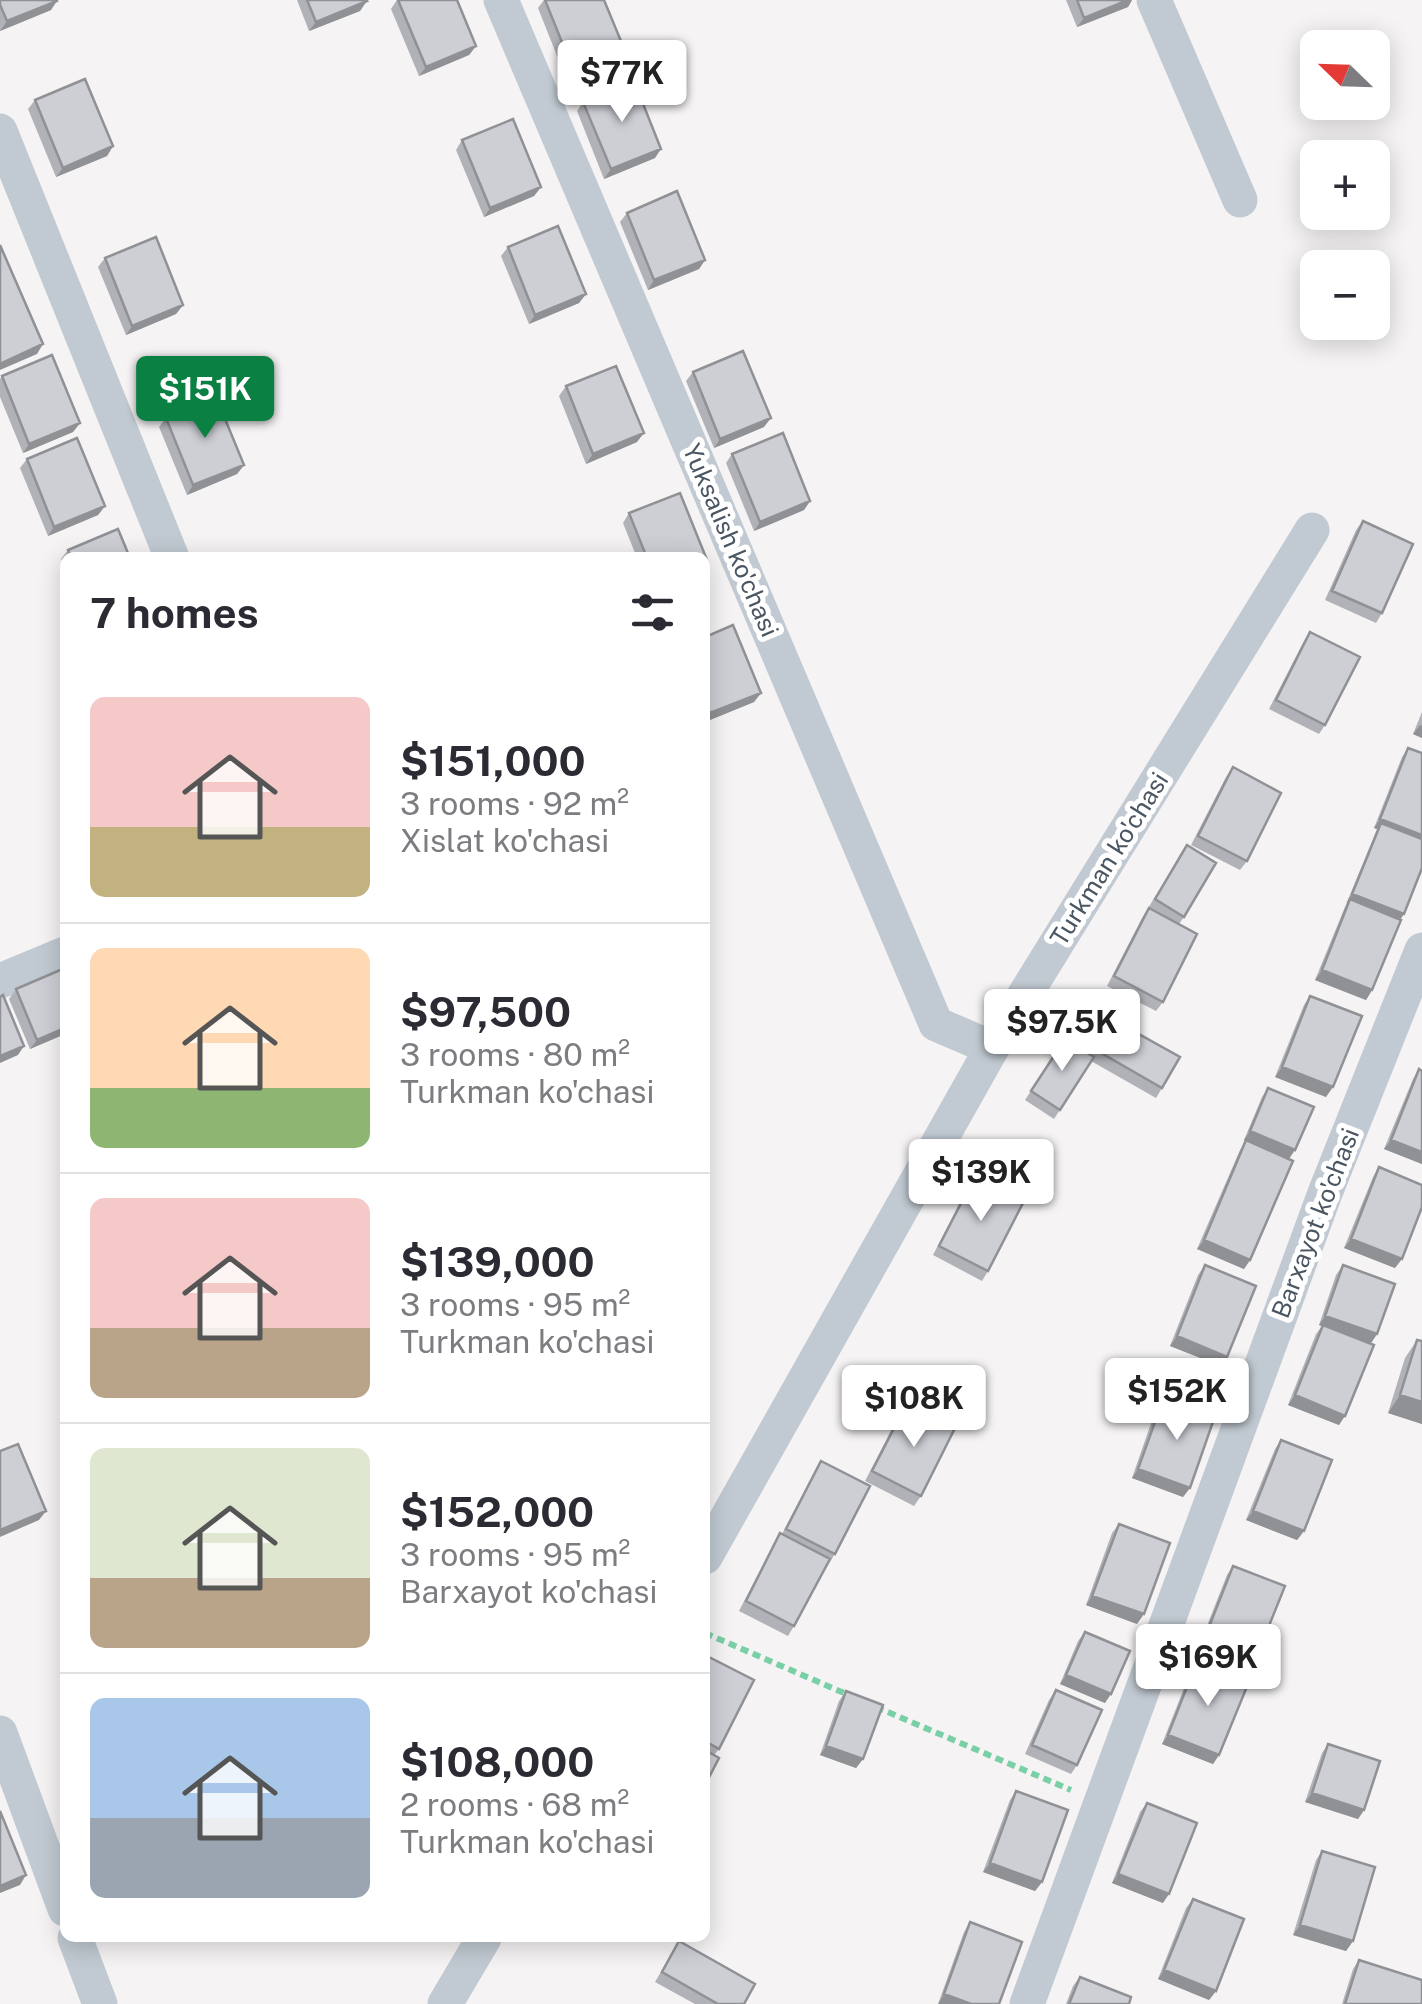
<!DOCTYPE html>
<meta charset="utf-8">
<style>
:root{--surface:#fff;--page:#f7f7f7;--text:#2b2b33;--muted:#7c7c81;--line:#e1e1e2;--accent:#0b8043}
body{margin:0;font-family:"Public Sans",sans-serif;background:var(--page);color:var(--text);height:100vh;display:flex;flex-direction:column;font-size:38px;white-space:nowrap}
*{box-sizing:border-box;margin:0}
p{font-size:32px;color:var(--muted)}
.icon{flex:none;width:55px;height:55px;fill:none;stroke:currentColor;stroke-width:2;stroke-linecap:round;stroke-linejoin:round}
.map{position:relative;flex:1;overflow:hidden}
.details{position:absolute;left:60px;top:552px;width:650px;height:1390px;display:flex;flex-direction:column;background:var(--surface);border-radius:15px;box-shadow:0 5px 25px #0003}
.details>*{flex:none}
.needle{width:65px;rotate:293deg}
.tools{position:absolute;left:1300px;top:30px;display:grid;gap:20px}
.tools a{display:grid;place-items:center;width:90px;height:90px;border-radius:15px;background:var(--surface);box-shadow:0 5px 25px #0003;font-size:50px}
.price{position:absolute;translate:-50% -85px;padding:0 22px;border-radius:10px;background:#fff;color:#222;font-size:32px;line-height:65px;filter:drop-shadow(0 2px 5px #0008)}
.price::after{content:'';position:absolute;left:50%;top:60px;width:30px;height:22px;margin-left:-15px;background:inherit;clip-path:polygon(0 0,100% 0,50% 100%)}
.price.current{background:var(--accent);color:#fff}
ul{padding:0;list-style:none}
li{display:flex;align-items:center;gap:30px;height:250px;padding:0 30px}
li+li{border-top:2px solid var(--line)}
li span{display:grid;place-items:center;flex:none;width:280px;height:200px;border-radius:15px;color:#555}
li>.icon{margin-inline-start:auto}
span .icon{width:120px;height:120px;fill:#fffc;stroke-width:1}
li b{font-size:42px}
h2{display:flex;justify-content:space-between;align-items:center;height:120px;padding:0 30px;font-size:42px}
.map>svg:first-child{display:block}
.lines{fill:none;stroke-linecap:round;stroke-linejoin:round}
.path{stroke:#7ad0a6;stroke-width:6;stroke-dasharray:8 5;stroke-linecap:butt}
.minor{stroke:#c1cad2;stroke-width:35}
.wall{fill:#b0b2b7}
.shaded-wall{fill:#909195}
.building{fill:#cdcfd5;stroke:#909195;stroke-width:2.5}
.labels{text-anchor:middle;stroke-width:10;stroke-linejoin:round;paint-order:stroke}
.street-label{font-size:25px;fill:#4a5661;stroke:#fff}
</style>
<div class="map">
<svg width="1422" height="2004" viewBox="0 0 1422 2004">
<rect width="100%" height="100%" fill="#f5f3f3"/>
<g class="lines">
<path class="path" d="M705,1633L851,1696
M876,1707L1071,1790"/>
<path class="minor" d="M501,0L936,1024L992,1048
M1154,0L1240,200
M0,131L172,558
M0,981L65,954
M705,1557L992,1048L1312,530
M0,1733L65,1909
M75,1938L100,2004
M445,2004L484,1938
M1027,2004L1325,1193L1422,950"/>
</g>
<path class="wall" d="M0,0L51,10L0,31Z
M297,0H366L360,11L309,31Z
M397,0L476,46L469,55L419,76L391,9Z
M544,0H604L616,55L565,76L538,8Z
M1066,0H1132L1128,7L1077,27Z
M35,100L113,146L107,156L56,177L28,109Z
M583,102L655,158L604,179L577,111Z
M462,140L541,187L534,196L484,217L456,150Z
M627,213L705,260L699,269L648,290L620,222Z
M508,247L586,294L579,303L529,324L501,256Z
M105,258L183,305L176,314L126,335L98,267Z
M693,372L764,427L714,448L686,381Z
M2,376L80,423L73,432L23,453L0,397V379Z
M566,386L637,442L586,464L559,396Z
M166,418L244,465L237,474L187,495L159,427Z
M732,454L810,501L804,510L754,531L726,463Z
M27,459L105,506L98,515L48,536L20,468Z
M680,493L707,560L705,564V558H637L623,523L629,513Z
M1363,521L1382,613L1376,623L1325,600L1356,530Z
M68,550L130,558H65V568L61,559Z
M1310,632L1325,725L1319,734L1269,709L1304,641Z
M705,637L761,693L754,702L705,722Z
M1422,712V738L1413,734Z
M1408,748L1404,914L1400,919L1372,990L1366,1000L1315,980L1377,829L1374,828L1402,757Z
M1233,767L1247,861L1240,870L1191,845L1226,777Z
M1187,845L1184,917L1179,924L1163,1002L1156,1011L1107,986L1142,918Z
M16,989L65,1034L30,1049L9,999Z
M1310,996L1326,1097L1275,1077L1304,1005Z
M1101,1013L1162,1088L1156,1098L1091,1061L1054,1119L1025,1100L1065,1039L1080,1048Z
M1419,1069L1422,1071V1164L1384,1149L1413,1079Z
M1268,1088L1289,1159L1250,1260L1244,1269L1197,1249L1240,1150L1246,1141L1244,1140L1262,1097Z
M1379,1167L1395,1268L1344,1248L1373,1177Z
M974,1178L988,1271L982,1281L933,1255L968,1187Z
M1205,1265L1221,1366L1170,1346L1198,1275Z
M1343,1265L1377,1334L1371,1343L1339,1425L1288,1405L1316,1334L1322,1326L1319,1325L1336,1275Z
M1417,1340L1422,1424L1388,1413L1405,1358Z
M1164,1397L1190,1488L1183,1497L1132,1478L1157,1406Z
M907,1403L921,1496L914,1506L865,1481L900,1413Z
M1281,1440L1304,1531L1297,1540L1246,1520L1275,1449Z
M821,1461L835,1554L829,1563H827L794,1626L788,1636L739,1611L774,1543L780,1533L782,1534L815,1471Z
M1119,1524L1137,1624L1086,1605L1112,1533Z
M1233,1566L1256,1658L1250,1667L1199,1646L1227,1575Z
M1085,1632L1105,1703L1060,1684L1078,1641Z
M705,1655L719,1749L714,1755L705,1785Z
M1196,1664L1219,1755L1213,1764L1162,1744L1190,1673Z
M1056,1690L1077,1765L1071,1774L1025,1754L1049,1700Z
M846,1691L863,1759L856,1768L820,1755L839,1701Z
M1328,1744L1364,1810L1358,1819L1305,1802L1322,1753Z
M1016,1791L1042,1882L1035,1891L983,1872L1010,1800Z
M1147,1803L1163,1903L1112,1883L1140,1812Z
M1322,1851L1353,1941L1346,1951L1293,1935L1316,1860Z
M1193,1899L1216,1991L1209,2000L1158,1979L1186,1908Z
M970,1922L1022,1942L938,2004L964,1932Z
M679,1941L744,2004H695L655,1982Z
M1359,1960L1422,2004H1342L1353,1969Z
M1080,1977L1129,2004H1066L1073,1986Z"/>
<path class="shaded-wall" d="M1128,0H1132L1128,7L1077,27L1084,18Z
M57,1L51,10L0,31L7,21Z
M367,1L360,11L309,31L316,22Z
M476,46L469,55L419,76L426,67Z
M623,46L616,55L565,76L572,67Z
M113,146L107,156L56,177L63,168Z
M661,149L655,158L604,179L611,169Z
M541,187L534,196L484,217L490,208Z
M705,260L699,269L648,290L654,280Z
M586,294L579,303L529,324L535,315Z
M183,305L176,314L126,335L132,326Z
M43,344L37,354L0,370V364Z
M771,418L764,427L714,448L720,439Z
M80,423L73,432L23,453L29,444Z
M644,433L637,442L586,464L593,454Z
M244,465L237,474L187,495L193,485Z
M810,501L804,510L754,531L760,522Z
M105,506L98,515L48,536L54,527Z
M761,693L754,702L705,722L710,713Z
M1420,725L1422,726V738L1413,734Z
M1380,819L1422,835V847L1381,823L1377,829L1374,828Z
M1352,894L1404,914L1397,924L1350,899L1346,903Z
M1322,970L1372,990L1366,1000L1315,980Z
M65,1028V1034L30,1049L37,1040Z
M24,1046L18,1055L0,1063V1056Z
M1282,1067L1333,1087L1326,1097L1275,1077Z
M1250,1131L1295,1150L1289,1159L1244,1140Z
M1391,1140L1422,1152V1164L1384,1149Z
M1351,1239L1402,1259L1395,1268L1344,1248Z
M1204,1240L1250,1260L1244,1269L1197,1249Z
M1325,1316L1377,1334L1371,1343L1319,1325Z
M1177,1336L1227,1357L1221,1366L1170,1346Z
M1295,1395L1345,1416L1339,1425L1288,1405Z
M1400,1395L1422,1402V1424L1388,1413Z
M1138,1469L1190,1488L1183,1497L1132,1478Z
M46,1511L39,1520L0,1537V1530Z
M1253,1511L1304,1531L1297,1540L1246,1520Z
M1092,1596L1144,1614L1137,1624L1086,1605Z
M1205,1637L1256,1658L1250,1667L1199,1646Z
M1066,1675L1111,1694L1105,1703L1060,1684Z
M1168,1735L1219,1755L1213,1764L1162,1744Z
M826,1746L863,1759L856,1768L820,1755Z
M1312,1793L1364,1810L1358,1819L1305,1802Z
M990,1863L1042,1882L1035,1891L983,1872Z
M1118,1874L1169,1894L1163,1903L1112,1883Z
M26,1875L20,1885L0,1893V1886Z
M1300,1925L1353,1941L1346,1951L1293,1935Z
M1164,1970L1216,1991L1209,2000L1158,1979Z
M944,1994L971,2004H938Z"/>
<path class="building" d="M0,0H57V1L7,21L0,5Z
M307,0H366L367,1L316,22Z
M398,0H457L476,46L426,67Z
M545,0H604L623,46L572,67Z
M1077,0H1128L1084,18Z
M85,79L113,146L63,168L35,100Z
M634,81L661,149L611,169L583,102Z
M513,119L541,187L490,208L462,140Z
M677,191L705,260L654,280L627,213Z
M558,226L586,294L535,315L508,247Z
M156,237L183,305L132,326L105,258Z
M0,245L43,344L0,364Z
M743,351L771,418L720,439L693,372Z
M52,355L80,423L29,444L2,376Z
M616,366L644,433L593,454L566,386Z
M216,397L244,465L193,485L166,418Z
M783,433L810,501L760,522L732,454Z
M77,438L105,506L54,527L27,459Z
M680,493L707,560L705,561V558H647L629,513Z
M1363,521L1413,544L1382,613L1332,591Z
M118,529L130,558H71L68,550Z
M733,625L761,693L710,713L705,700V637Z
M1310,632L1360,657L1325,725L1276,700Z
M1408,748L1422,753V835L1380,819Z
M1233,767L1281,793L1247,861L1198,836Z
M1381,823L1422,839V868L1404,914L1352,894Z
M1187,845L1216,863L1184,917L1155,899Z
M1350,899L1401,920L1372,990L1322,970Z
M1149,908L1197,934L1163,1002L1114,976Z
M65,968V1028L37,1040L16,989Z
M3,995L24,1046L0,1056V997Z
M1310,996L1362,1016L1333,1087L1282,1067Z
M1101,1013L1180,1057L1162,1088L1084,1043Z
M1065,1039L1094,1057L1060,1110L1031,1091Z
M1419,1069L1422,1071V1152L1391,1140Z
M1268,1088L1314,1107L1295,1150L1250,1131Z
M1246,1140L1293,1161L1250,1260L1204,1240Z
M1379,1167L1422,1185V1207L1402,1259L1351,1239Z
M974,1178L1023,1203L988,1271L939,1246Z
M1205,1265L1256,1286L1227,1357L1177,1336Z
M1343,1265L1395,1284L1377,1334L1325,1316Z
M1323,1325L1374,1345L1345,1416L1295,1395Z
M1417,1340L1422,1341V1402L1400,1395Z
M1164,1397L1215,1416L1190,1488L1138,1469Z
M907,1403L955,1428L921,1496L872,1471Z
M1281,1440L1332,1460L1304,1531L1253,1511Z
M18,1444L46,1511L0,1530V1451Z
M821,1461L870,1486L835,1554L786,1529Z
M1119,1524L1170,1543L1144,1614L1092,1596Z
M780,1533L830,1559L794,1626L746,1601Z
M1233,1566L1285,1586L1256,1658L1205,1637Z
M1085,1632L1130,1651L1111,1694L1066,1675Z
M705,1655L754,1680L719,1749L705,1741Z
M1196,1664L1248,1684L1219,1755L1168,1735Z
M1056,1690L1102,1710L1077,1765L1032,1745Z
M846,1691L883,1705L863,1759L826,1746Z
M1328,1744L1380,1761L1364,1810L1312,1793Z
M705,1750L719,1758L705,1785Z
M1016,1791L1068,1810L1042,1882L990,1863Z
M1147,1803L1197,1823L1169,1894L1118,1874Z
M0,1811L26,1875L0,1886Z
M1322,1851L1375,1867L1353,1941L1300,1925Z
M1193,1899L1244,1919L1216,1991L1164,1970Z
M970,1922L1022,1942L999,2004H971L944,1994Z
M679,1941L755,1984L744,2004H718L662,1972Z
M1359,1960L1422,1980V2004H1345Z
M1080,1977L1131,1997L1129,2004H1069Z"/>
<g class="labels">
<g class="street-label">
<text transform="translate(731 540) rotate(67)" y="9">Yuksalish ko'chasi</text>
<text transform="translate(1109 859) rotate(-58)" y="9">Turkman ko'chasi</text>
<text transform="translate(1315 1223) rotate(-69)" y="9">Barxayot ko'chasi</text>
</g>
</g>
</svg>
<div class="tools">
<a><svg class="needle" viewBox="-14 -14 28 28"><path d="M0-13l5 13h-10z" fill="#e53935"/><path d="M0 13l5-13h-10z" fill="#7c7c81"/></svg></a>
<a>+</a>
<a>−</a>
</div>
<b class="price" style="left:622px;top:125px">$77K</b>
<b class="price current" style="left:205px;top:441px">$151K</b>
<b class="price" style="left:1062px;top:1074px">$97.5K</b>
<b class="price" style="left:981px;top:1224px">$139K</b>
<b class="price" style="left:1177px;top:1443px">$152K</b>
<b class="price" style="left:914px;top:1450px">$108K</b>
<b class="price" style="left:1208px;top:1709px">$169K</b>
<section class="details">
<h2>7 homes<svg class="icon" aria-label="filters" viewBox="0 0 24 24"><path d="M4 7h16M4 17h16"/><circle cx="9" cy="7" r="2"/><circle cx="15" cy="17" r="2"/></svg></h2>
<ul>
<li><span style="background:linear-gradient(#f6c9c9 65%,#c2b280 0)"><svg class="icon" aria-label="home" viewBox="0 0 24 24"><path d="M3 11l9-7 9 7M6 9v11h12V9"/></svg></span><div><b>$151,000</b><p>3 rooms · 92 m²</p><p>Xislat ko'chasi</p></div></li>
<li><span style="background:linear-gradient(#ffd9b3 70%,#8fb573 0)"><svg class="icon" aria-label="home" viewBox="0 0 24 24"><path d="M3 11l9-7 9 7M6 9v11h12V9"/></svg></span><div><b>$97,500</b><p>3 rooms · 80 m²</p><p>Turkman ko'chasi</p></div></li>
<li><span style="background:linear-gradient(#f6c9c9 65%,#b9a48a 0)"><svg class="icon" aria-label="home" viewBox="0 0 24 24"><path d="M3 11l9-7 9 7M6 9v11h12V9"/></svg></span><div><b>$139,000</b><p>3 rooms · 95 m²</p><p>Turkman ko'chasi</p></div></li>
<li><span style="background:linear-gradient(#dfe7d0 65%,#b9a48a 0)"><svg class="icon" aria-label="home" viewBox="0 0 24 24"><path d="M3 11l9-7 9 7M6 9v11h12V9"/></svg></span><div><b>$152,000</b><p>3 rooms · 95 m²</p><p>Barxayot ko'chasi</p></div></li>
<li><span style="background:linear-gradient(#a9c7e8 60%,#9aa5b1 0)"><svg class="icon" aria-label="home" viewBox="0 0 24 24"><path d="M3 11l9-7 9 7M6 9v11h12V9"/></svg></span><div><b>$108,000</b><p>2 rooms · 68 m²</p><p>Turkman ko'chasi</p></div></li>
</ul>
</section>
</div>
